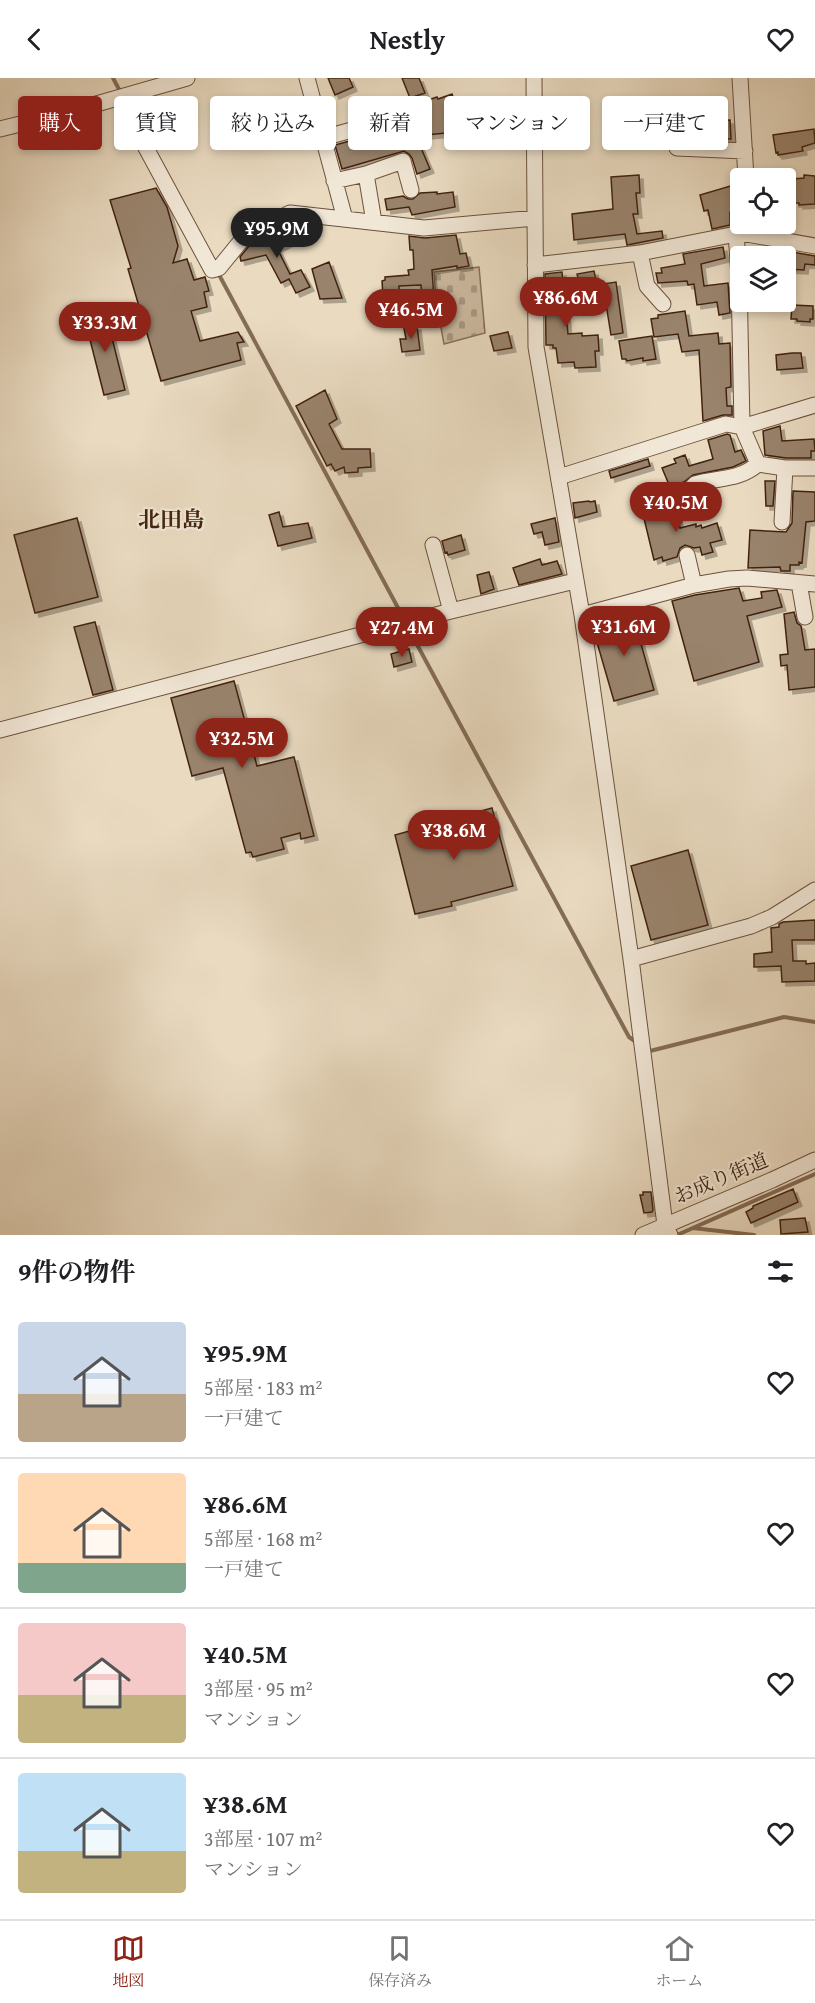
<!DOCTYPE html>
<html lang="ja">
<meta charset="utf-8">
<style>
:root{--surface:#fff;--page:#f2f2f2;--text:#202124;--muted:#757577;--line:#e0e0e0;--accent:#8f2418}
body{margin:0;font-family:"Gentium Book Plus","Noto Serif JP",serif;background:var(--page);color:var(--text);height:100vh;display:flex;flex-direction:column;font-size:22px;white-space:nowrap}
*{box-sizing:border-box;margin:0}
p{font-size:20px;color:var(--muted)}
.icon{flex:none;width:33px;height:33px;fill:none;stroke:currentColor;stroke-width:2;stroke-linecap:round;stroke-linejoin:round}
.map{position:relative;height:1157px;overflow:hidden}
.drawer{display:flex;flex-direction:column;background:var(--surface);flex:1}
.drawer>*{flex:none}
.hud{position:absolute;left:18px;top:18px;width:780px;height:54px;display:flex;gap:12px}
.fabs{position:absolute;left:730px;top:90px;display:grid;gap:12px}
.fabs a{display:grid;place-items:center;width:66px;height:66px;border-radius:6px;background:var(--surface);box-shadow:0 3px 9px #0003;font-size:30px}
.price{position:absolute;translate:-50% -51px;padding:0 14px;border-radius:21px;background:var(--accent);color:#fff;font-size:20px;line-height:39px;filter:drop-shadow(0 2px 3px #0008)}
.price::after{content:'';position:absolute;left:50%;top:36px;width:18px;height:14px;margin-left:-9px;background:inherit;clip-path:polygon(0 0,100% 0,50% 100%)}
.price.on{background:#222;color:#fff}
ul{padding:0;list-style:none}
li{display:flex;align-items:center;gap:18px;height:150px;padding:0 18px}
li+li{border-top:2px solid var(--line)}
li span{display:grid;place-items:center;flex:none;width:168px;height:120px;border-radius:6px;color:#555}
li>.icon{margin-inline-start:auto}
span .icon{width:72px;height:72px;fill:#fffc;stroke-width:1}
li b{font-size:26px}
h2{display:flex;justify-content:space-between;align-items:center;height:72px;padding:0 18px;font-size:26px}
.tag{padding:0 21px;border-radius:6px;background:var(--surface);box-shadow:0 3px 9px #0003;font-size:21px;line-height:54px}
.tag.on{background:var(--accent);color:#fff}
header{display:flex;justify-content:space-between;align-items:center;height:78px;padding:0 18px;background:var(--surface);font-size:27px;font-weight:700}
.menu{display:flex;justify-content:space-around;align-items:center;height:84px;border-top:2px solid var(--line);background:var(--surface);font-size:16px;color:var(--muted)}
.menu a{display:grid;justify-items:center;gap:3px}
.menu .on{color:var(--accent)}
.map>svg:first-child{display:block}
.cemetery{fill:url(#cemetery-stones);stroke:#887059;stroke-width:1.5}
.lines{fill:none;stroke-linecap:round;stroke-linejoin:round}
.stream{stroke:#846c56;stroke-width:4}
.building{fill:#99836c;stroke:#422410;stroke-width:1.5;filter:url(#shadow)}
.minor-casing{stroke:#6c523c;stroke-width:17}
.minor{stroke:#f1e7d6;stroke-width:15}
.labels{text-anchor:middle;stroke-width:4.5;stroke-linejoin:round;paint-order:stroke}
.street-label{font-size:20px;fill:#422410;stroke:#f1e7d6}
.quarter-label{font-size:22px;font-weight:bold;fill:#422410;stroke:#f1e7d6}
</style>
<header><svg class="icon" aria-label="back" viewBox="0 0 24 24"><path d="M15 5l-7 7 7 7"/></svg>Nestly<svg class="icon" aria-label="heart" viewBox="0 0 24 24"><path d="M12 20l-8-8c-3-5 5-10 8-4 3-6 11-1 8 4z"/></svg></header>
<div class="map">
<svg width="815" height="1157" viewBox="0 0 815 1157">
<defs>
<pattern id="cemetery-stones" width="16" height="16" patternUnits="userSpaceOnUse" patternTransform="scale(1.5)"><rect width="16" height="16" fill="#cdbba2"/><path d="M2 7V4a2 2 0 0 1 4 0v3zM10 15v-3a2 2 0 0 1 4 0v3z" fill="#a89883"/></pattern>
<filter id="shadow"><feDropShadow dx="4" dy="4" stdDeviation="0" flood-color="#0004"/></filter>
</defs>
<rect width="100%" height="100%" fill="#e9dac0"/>
<filter id="stains"><feTurbulence type="fractalNoise" baseFrequency=".00333" numOctaves="4"/><feColorMatrix values="0 0 0 0 .2 0 0 0 0 .09 0 0 0 0 .02 0 0 0 .5 -.17"/></filter>
<radialGradient id="worn" r=".72"><stop offset=".6" stop-color="#630" stop-opacity="0"/><stop offset="1" stop-color="#630" stop-opacity=".3"/></radialGradient>
<path class="cemetery" d="M479,189L485,255L444,266L436,222L434,194Z"/>
<g class="lines">
<path class="stream" d="M113,0L121,15
M217,193L404,541
M407,548L629,959L636,964
M647,971L650,973L784,939L815,944
M693,1150L754,1157
M677,1157L815,1096"/>
</g>
<path class="building" d="M328,0H349L353,9L335,17Z
M402,0H419L425,15L410,20Z
M452,16L458,34L455,35L462,48L446,55L416,58L430,91L417,96L412,80L409,76L404,73L342,91L335,67L357,61L358,66L369,61L372,68L391,60L390,57L424,37L420,25L437,19L438,21Z
M730,42L731,61H702L701,43Z
M814,51L815,65L802,69L803,73L778,77V74L776,75L773,57Z
M639,97L640,115H636L638,136H633L637,156L662,153L663,160L627,167L625,156L574,162L572,136L613,131L611,99Z
M804,97L815,98V126L799,127V125H795L793,101L804,100Z
M734,107L738,132L730,134V147L712,151L708,132L704,133L700,117Z
M156,110L167,129L178,168L173,185L187,181L194,202L205,199L209,213L204,214L207,229L191,233L200,263L238,254L244,264L237,265L241,282L161,303L128,191L131,190L110,122Z
M437,114V116L453,114L455,129L412,137L409,129L387,132L385,121L403,118L408,121H413L420,115Z
M280,151L285,160L292,158L294,162L277,170L290,196L301,192L310,209L296,215L289,201L281,205L266,177L241,183L240,179L249,168L266,164L263,160Z
M456,157L460,176L466,175L469,188L457,190V188L432,192L434,221H422L421,207L399,208V215L383,218L382,203L385,202V199L409,197L408,192L414,191L413,172H410L409,158L425,160Z
M723,169L725,180L701,186L704,208L728,205L730,235L719,237L717,224L697,227L694,206L688,207L687,203L658,205L656,195H662L661,190L685,186L683,176Z
M786,173L815,178V187L805,186L804,192L786,191Z
M329,184L342,220L320,221L312,191Z
M594,193L597,207L616,204L623,255L611,257L605,220L585,225L577,196Z
M562,194L568,256L582,255V258L598,257L599,273H595L596,289L575,290L574,284L558,285L556,270H553V267H546L545,196Z
M792,227L813,228V241H810V244L797,243V241H791Z
M105,232L125,312L104,317L84,238Z
M685,233L689,258L718,255L719,266L730,265L731,309L726,310L727,328H732V337H723L703,343L699,272L682,274L678,256L654,259L651,241L658,240V237Z
M417,248L420,272L402,274L400,261H406L404,250Z
M508,254L512,270L494,273L490,258Z
M652,258L656,281L643,283V280L627,283L626,281H622L619,263Z
M792,275H801L803,290L777,292L776,277Z
M325,312L337,341L329,346L342,371H370L371,389L358,390V394L345,395L344,389L335,393L331,386L327,388L296,328Z
M780,348L782,363L814,361L815,373H811V380H786L765,377L763,353Z
M727,356L730,357L735,374L741,372L746,383L733,389L693,397L684,404L670,409L662,390L676,385L674,381L685,377L689,388L713,381L708,362Z
M648,381L650,388L611,400L609,393Z
M765,403H775L773,428H766Z
M793,413L815,414V443L806,444L802,485L799,484V487H790V493H781L780,489L748,490L750,452L786,454L792,445Z
M589,423L590,424L595,423L597,434L575,440L573,425Z
M675,425L680,450L696,446V449L701,447L702,450L717,445L722,462L710,465L713,474L702,477L700,469L694,470L685,467L680,470L677,479L663,483L662,479L654,482L642,432Z
M279,434L283,449L308,445L312,460L278,468L269,437Z
M77,440L98,519L35,535L14,457Z
M555,440L559,464L545,467L542,454L534,456L531,446Z
M461,457L465,472L448,477L447,474L445,475L442,463Z
M540,481L542,487L557,483L562,496L519,507L513,490Z
M489,494L494,511L481,516L477,497Z
M739,510L743,523L762,520L761,514L777,512L782,529L747,538L759,584L694,603L672,523L695,517Z
M632,534L654,612L614,623L594,554L605,551L603,542Z
M794,534L797,545L801,548L805,572L815,571V609L789,612L787,587L781,588L780,577L788,576L784,536Z
M95,544L113,612L93,617L74,549Z
M409,571L412,584L394,589L391,576Z
M234,603L257,688L294,679L314,758L301,761L300,755L281,760L284,771L253,779L251,774L246,775L223,690L192,698L171,620Z
M492,730L513,808L451,824L452,828L415,836L395,757Z
M688,772L708,847L651,862L631,788Z
M815,842V862H792L793,883H806V886L815,885V903L782,904L781,888L754,889V876L772,874L771,850L779,849V846L783,844Z
M793,1111L798,1124L751,1145L746,1134L753,1130V1128Z
M643,1114H651L653,1132L652,1134L644,1135L640,1117H643Z
M805,1140L808,1154L781,1156L780,1142Z"/>
<g class="lines">
<defs>
<path id="minor" d="M307,0L345,141
M534,0L536,269L582,537L631,881L665,1147L670,1157
M740,0L746,100
M119,20L212,192L219,190L245,158L290,135L424,150L535,140
M0,51L65,35L187,0
M323,60L359,50
M677,70L745,73
M366,96L374,144
M334,103L366,96L403,83L411,112
M736,155L739,198L742,349L758,386L785,390H815
M640,175L647,208L663,226
M535,187L640,175L741,155L815,168
M559,399L726,346L742,349L815,327
M693,434L690,411L695,406C719,399 738,403 758,386
M782,444L785,390
M433,467L451,533
M687,477L694,507
M799,505L805,539
M582,537L694,507L729,501L747,500L815,506
M0,652L451,533L575,503
M631,881L751,848L772,839L815,812
M643,1157L772,1102L815,1082"/>
</defs>
<use href="#minor" class="minor-casing"/>
<use href="#minor" class="minor"/>
</g>
<g class="labels">
<g class="street-label">
<text transform="translate(721 1100) rotate(-23)" y="7">お成り街道</text>
</g>
<g class="quarter-label">
<text x="171" y="449">北田島</text>
</g>
</g>
<rect width="100%" height="100%" filter="url(#stains)"/>
<rect width="100%" height="100%" fill="url(#worn)"/>
</svg>
<div class="fabs">
<a><svg class="icon" aria-label="locate" viewBox="0 0 24 24"><circle cx="12" cy="12" r="6"/><path d="M12 2v4M12 18v4M2 12h4M18 12h4"/></svg></a>
<a><svg class="icon" aria-label="layers" viewBox="0 0 24 24"><path d="M12 4l9 5-9 5-9-5zM3 14l9 5 9-5"/></svg></a>
</div>
<b class="price on" style="left:277px;top:181px">¥95.9M</b>
<b class="price" style="left:566px;top:250px">¥86.6M</b>
<b class="price" style="left:411px;top:262px">¥46.5M</b>
<b class="price" style="left:105px;top:275px">¥33.3M</b>
<b class="price" style="left:676px;top:455px">¥40.5M</b>
<b class="price" style="left:624px;top:579px">¥31.6M</b>
<b class="price" style="left:402px;top:580px">¥27.4M</b>
<b class="price" style="left:242px;top:691px">¥32.5M</b>
<b class="price" style="left:454px;top:783px">¥38.6M</b>
<div class="hud">
<a class="tag on">購入</a>
<a class="tag">賃貸</a>
<a class="tag">絞り込み</a>
<a class="tag">新着</a>
<a class="tag">マンション</a>
<a class="tag">一戸建て</a>
</div>
</div>
<section class="drawer">
<h2>9件の物件<svg class="icon" aria-label="filters" viewBox="0 0 24 24"><path d="M4 7h16M4 17h16"/><circle cx="9" cy="7" r="2"/><circle cx="15" cy="17" r="2"/></svg></h2>
<ul>
<li><span style="background:linear-gradient(#c9d6e8 60%,#b9a48a 0)"><svg class="icon" aria-label="home" viewBox="0 0 24 24"><path d="M3 11l9-7 9 7M6 9v11h12V9"/></svg></span><div><b>¥95.9M</b><p>5部屋 · 183 m²</p><p>一戸建て</p></div><svg class="icon" aria-label="heart" viewBox="0 0 24 24"><path d="M12 20l-8-8c-3-5 5-10 8-4 3-6 11-1 8 4z"/></svg></li>
<li><span style="background:linear-gradient(#ffd9b3 75%,#7fa58c 0)"><svg class="icon" aria-label="home" viewBox="0 0 24 24"><path d="M3 11l9-7 9 7M6 9v11h12V9"/></svg></span><div><b>¥86.6M</b><p>5部屋 · 168 m²</p><p>一戸建て</p></div><svg class="icon" aria-label="heart" viewBox="0 0 24 24"><path d="M12 20l-8-8c-3-5 5-10 8-4 3-6 11-1 8 4z"/></svg></li>
<li><span style="background:linear-gradient(#f6c9c9 60%,#c2b280 0)"><svg class="icon" aria-label="home" viewBox="0 0 24 24"><path d="M3 11l9-7 9 7M6 9v11h12V9"/></svg></span><div><b>¥40.5M</b><p>3部屋 · 95 m²</p><p>マンション</p></div><svg class="icon" aria-label="heart" viewBox="0 0 24 24"><path d="M12 20l-8-8c-3-5 5-10 8-4 3-6 11-1 8 4z"/></svg></li>
<li><span style="background:linear-gradient(#bfe0f5 65%,#c2b280 0)"><svg class="icon" aria-label="home" viewBox="0 0 24 24"><path d="M3 11l9-7 9 7M6 9v11h12V9"/></svg></span><div><b>¥38.6M</b><p>3部屋 · 107 m²</p><p>マンション</p></div><svg class="icon" aria-label="heart" viewBox="0 0 24 24"><path d="M12 20l-8-8c-3-5 5-10 8-4 3-6 11-1 8 4z"/></svg></li>
</ul>
</section>
<nav class="menu">
<a class="on"><svg class="icon" aria-label="map" viewBox="0 0 24 24"><path d="M3 6l6-2 6 2 6-2v14l-6 2-6-2-6 2zM9 4v14M15 6v14"/></svg>地図</a>
<a><svg class="icon" aria-label="saved" viewBox="0 0 24 24"><path d="M7 4h10v16l-5-4-5 4z"/></svg>保存済み</a>
<a><svg class="icon" aria-label="home" viewBox="0 0 24 24"><path d="M3 11l9-7 9 7M6 9v11h12V9"/></svg>ホーム</a>
</nav>
